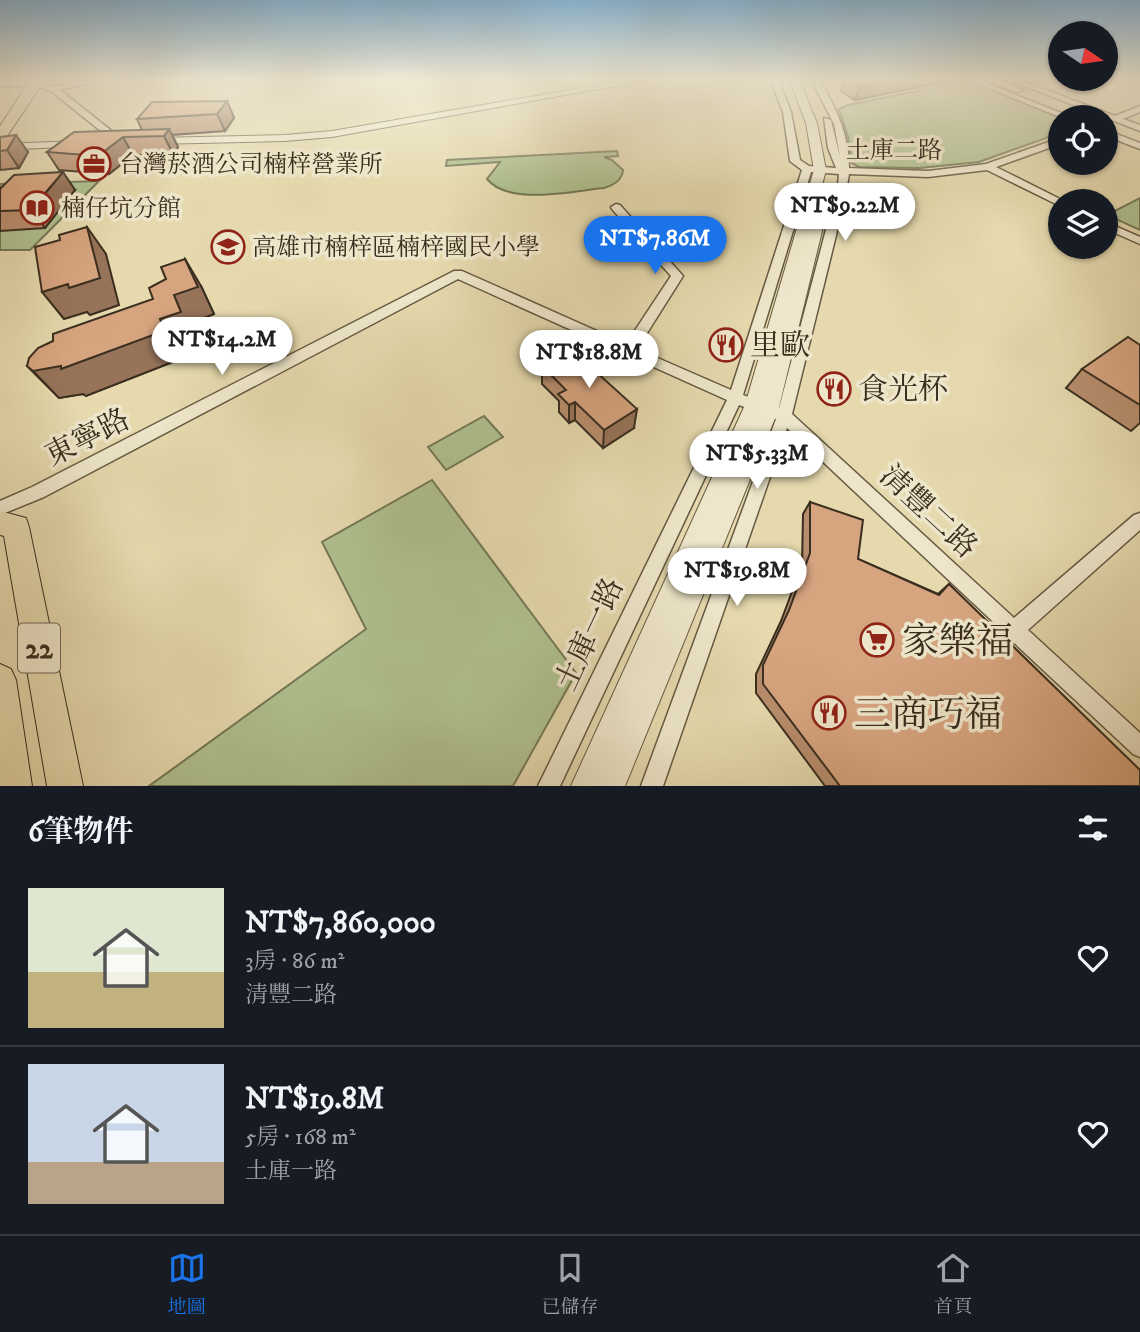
<!DOCTYPE html>
<html lang="zh-TW">
<meta charset="utf-8">
<style>
:root{--surface:#171b24;--page:#242831;--text:#f1f3f6;--muted:#9ea1a6;--line:#363941;--accent:#1a73e8}
body{margin:0;font-family:"IM FELL DW Pica","Noto Serif TC",serif;background:var(--page);color:var(--text);height:100vh;display:flex;flex-direction:column;font-size:26px;white-space:nowrap}
*{box-sizing:border-box;margin:0}
p{font-size:23px;color:var(--muted)}
.icon{flex:none;width:38px;height:38px;fill:none;stroke:currentColor;stroke-width:2;stroke-linecap:round;stroke-linejoin:round}
.map{position:relative;height:786px;overflow:hidden}
.drawer{display:flex;flex-direction:column;background:var(--surface);flex:1}
.drawer>*{flex:none}
.needle{width:46px;rotate:103deg}
.tools{position:absolute;left:1048px;top:21px;display:grid;gap:14px}
.tools a{display:grid;place-items:center;width:70px;height:70px;border-radius:50%;background:var(--surface);box-shadow:0 2px 5px #0004;font-size:35px}
.price{position:absolute;translate:-50% -60px;padding:0 16px;border-radius:24px;background:#fff;color:#222;font-size:23px;line-height:46px;filter:drop-shadow(0 2px 4px #0008)}
.price::after{content:'';position:absolute;left:50%;top:42px;width:21px;height:16px;margin-left:-10px;background:inherit;clip-path:polygon(0 0,100% 0,50% 100%)}
.price.active{background:var(--accent);color:#fff}
ul{padding:0;list-style:none}
li{display:flex;align-items:center;gap:21px;height:175px;padding:0 28px}
li+li{border-top:2px solid var(--line)}
li span{display:grid;place-items:center;flex:none;width:196px;height:140px;border-radius:0px;color:#555}
li>.icon{margin-inline-start:auto}
span .icon{width:84px;height:84px;fill:#fffc;stroke-width:1}
li b{font-size:30px}
h2{display:flex;justify-content:space-between;align-items:center;height:84px;padding:0 28px;font-size:30px}
.dock{display:flex;justify-content:space-around;align-items:center;height:98px;border-top:2px solid var(--line);background:var(--surface);font-size:19px;color:var(--muted)}
.dock a{display:grid;justify-items:center;gap:4px}
.dock .active{color:var(--accent)}
.map>svg:first-child{display:block}
.green{fill:#afc08e;stroke:#747756;stroke-width:2}
.lines{fill:none;stroke-linecap:round;stroke-linejoin:round}
.minor-casing{stroke:#655942;stroke-width:3}
.tertiary-casing{stroke:#655942;stroke-width:2}
.primary-casing{stroke:#3a2e1f;stroke-width:2}
.minor{fill:#eee6ca;fill-rule:evenodd}
.tertiary{fill:#eee6ca;fill-rule:evenodd}
.primary{fill:#e5d9ad;fill-rule:evenodd}
.wall{fill:#b88d6d;stroke:#3a2e1f;stroke-width:2}
.shaded-wall{fill:#967359;stroke:#3a2e1f;stroke-width:2}
.building{fill:#d6a47f;stroke:#3a2e1f;stroke-width:2}
.labels{text-anchor:middle;stroke-width:7;stroke-linejoin:round;paint-order:stroke}
.far-street-label{font-size:24px;fill:#3a2e1f;stroke:#eee6ca}
.far-poi-label{font-size:24px;fill:#3a2e1f;stroke:#eee6ca;text-anchor:start}
.shield{fill:#eee6ca;stroke:#706552;stroke-width:2}
.shield-label{font-size:28px;font-weight:bold;fill:#3a2e1f}
.poi-label{font-size:30px;fill:#3a2e1f;stroke:#eee6ca;text-anchor:start}
.street-label{font-size:30px;fill:#3a2e1f;stroke:#eee6ca}
.near-poi-label{font-size:37px;fill:#3a2e1f;stroke:#eee6ca;text-anchor:start}
</style>
<div class="map">
<svg width="1140" height="786" viewBox="0 0 1140 786">
<rect width="100%" height="100%" fill="#e5d9ad"/>
<filter id="stains"><feTurbulence type="fractalNoise" baseFrequency=".00286" numOctaves="4"/><feColorMatrix values="0 0 0 0 .2 0 0 0 0 .09 0 0 0 0 .02 0 0 0 .5 -.17"/></filter>
<radialGradient id="worn" r=".72"><stop offset=".6" stop-color="#630" stop-opacity="0"/><stop offset="1" stop-color="#630" stop-opacity=".3"/></radialGradient>
<path class="green" d="M956,83L993,89L1064,117H1060V133L979,162L920,168L859,167L852,163L848,137L839,109L848,105Z
M617,151L618,156L604,157L612,160L623,170C622,181 613,185 604,188C572,191 509,206 487,179L500,162L446,166L447,160Z
M99,181L30,250H0V184Z
M1140,198V230L1107,215Z
M484,416L503,437L446,470L428,447Z
M432,480L576,673L513,786H149L366,629L322,542Z"/>
<g class="lines">
<defs>
<path id="minor" d="M91,79H104L60,90L123,140V144H117L51,91L36,86H0V82H36L54,87Z
M770,79H778L791,112L800,160L809,166L836,168L828,148L824,118L831,120L840,157L834,124L811,79H819C836,108 849,134 849,168L928,171L986,164L1060,138V144L996,167L1064,201H1060V206L987,170L928,177L849,174L844,203L792,414L1014,618L1134,515L1140,513V530L1028,630L1140,733V757L1133,754L1011,640L1006,638L1005,633L787,428L663,786H641L776,419L739,405L560,786H538L727,400L458,279L44,497L0,515V501L32,487L454,271H462L626,344L671,276L612,209L611,207L616,204L620,205L683,276L637,349L731,390L802,170L790,161L783,112ZM811,172L839,174L838,184L779,408L743,395Z
M966,79H976L1071,117H1060Z
M986,79H996L1023,90L1016,92Z
M1007,79H1017L1115,116L1140,106V112L1123,119L1140,125V131Z
M1106,130L1140,143V149L1106,136Z
M1106,222L1140,237V244L1106,229Z"/>
<path id="tertiary" d="M634,79H654L332,137L285,141L154,144L148,141L154,138L285,135L332,131Z
M789,79H799L817,123L826,170L814,216H823L825,219L778,411L625,786H571L745,405L814,170L806,123Z
M80,141L84,142V146L0,150V144Z"/>
<path id="primary" d="M31,79H43L42,84L5,139L0,140V126Z
M0,511L26,518L29,527L83,786H47L4,536L0,535Z
M0,664L11,669L16,680L32,786H0Z"/>
</defs>
<use href="#minor" class="minor-casing"/>
<use href="#tertiary" class="tertiary-casing"/>
<use href="#primary" class="primary-casing"/>
<use href="#minor" class="minor"/>
<use href="#tertiary" class="tertiary"/>
<use href="#primary" class="primary"/>
</g>
<path class="wall" d="M845,79H958L855,100L841,91Z
M227,101L234,118L225,131L172,135L178,147L173,154L133,155L109,174L59,170L47,152L142,130L137,119Z
M0,137L28,152L19,168L1,170L0,168Z
M0,189L75,190L45,228L0,231Z
M201,286L214,314L191,323L198,339L178,347L183,358L86,396L83,394L59,398L27,366Z
M1140,345V423L1131,431L1066,388L1082,369Z
M542,366L634,428L603,448L575,420L569,423L559,412V401L542,384Z
M810,502L858,559L938,594L949,584L1140,786H825L756,693V674L781,621L802,565L803,514Z"/>
<path class="shaded-wall" d="M896,79H958L855,100L860,86Z
M227,101L234,118L225,131L217,114Z
M169,129L178,147L173,154L164,136Z
M16,135L28,152L19,168L7,150Z
M123,137L133,155L109,174L98,156Z
M63,172L75,190L45,228L31,210Z
M87,227L106,254L119,305L90,315L87,312L64,319L42,292L68,284Z
M185,259L201,286L214,314L191,323L198,339L178,347L183,358L86,396L83,394L59,398L33,371L160,319L174,295Z
M575,402V420L569,423V405Z
M637,409L634,428L603,448L604,430Z"/>
<path class="building" d="M848,79H896L860,86Z
M227,101L217,114L137,119L152,102Z
M169,129L164,136L123,137L98,156L47,152L74,132Z
M16,135L7,150L0,151V137Z
M63,172L31,210L0,211V189L14,175Z
M87,227L100,278L69,288L68,284L42,292L35,247L60,240L59,235Z
M185,259L198,287L174,295L181,312L160,319L164,331L61,369V366L33,371L27,366L29,358L38,348L53,341V334L153,299L149,288L166,279L161,267Z
M1128,337L1140,345V405L1082,369Z
M571,349L637,409L604,430L575,402L569,405L558,394L566,390L542,366Z
M810,502L863,520L858,559L939,595L949,584L1140,770V786H840L763,684V665L789,610L810,553Z"/>
<linearGradient id="sky" x2="0" y2="1"><stop stop-color="#89b5d4"/><stop offset="0.42" stop-color="#f3eeda"/><stop offset="1" stop-color="#f3eeda" stop-opacity="0"/></linearGradient>
<rect width="1140" height="189" fill="url(#sky)"/>
<defs>
<symbol id="office-ring" viewBox="-11 -11 22 22"><circle r="9.5" fill="#eee6ca" stroke="#8f2418" stroke-width="1.5"/><path d="M-6-3h4V-5.5h4V-3h4V5H-6ZM-1-4.5V-3h2v-1.5ZM-6 0V1H6V0Z" fill="#8f2418"/></symbol>
<symbol id="library-ring" viewBox="-11 -11 22 22"><circle r="9.5" fill="#eee6ca" stroke="#8f2418" stroke-width="1.5"/><path d="M-6-4Q-3-5.5-.7-3.5V5Q-3 3-6 4ZM6-4Q3-5.5 .7-3.5V5Q3 3 6 4Z" fill="#8f2418"/></symbol>
<symbol id="school-ring" viewBox="-11 -11 22 22"><circle r="9.5" fill="#eee6ca" stroke="#8f2418" stroke-width="1.5"/><path d="M0-5L7-2L0 1L-7-2ZM-4 1L0 2.5L4 1V4Q0 6-4 4Z" fill="#8f2418"/></symbol>
<symbol id="restaurant-ring" viewBox="-11 -11 22 22"><circle r="9.5" fill="#eee6ca" stroke="#8f2418" stroke-width="1.5"/><path d="M-5-6h1v4h1v-4h1v4h1v-4h1v5L-1.5 .5V6h-2V.5L-5-1ZM5-6V6H3V1.5H1.5Q1.5-4 5-6Z" fill="#8f2418"/></symbol>
<symbol id="supermarket-ring" viewBox="-11 -11 22 22"><circle r="9.5" fill="#eee6ca" stroke="#8f2418" stroke-width="1.5"/><path d="M-6-5.5h2.5l.6 2H6L4.5 2H-2.5L-4.4-4H-6ZM-1.5 3.2a1.3 1.3 0 1 0 .1 0ZM3 3.2a1.3 1.3 0 1 0 .1 0Z" fill="#8f2418"/></symbol>
</defs>
<g fill-rule="evenodd">
<use href="#office-ring" x="75" y="145" width="38" height="38"/>
<use href="#library-ring" x="18" y="189" width="38" height="38"/>
<use href="#school-ring" x="209" y="228" width="38" height="38"/>
<use href="#restaurant-ring" x="707" y="326" width="38" height="38"/>
<use href="#restaurant-ring" x="815" y="370" width="38" height="38"/>
<use href="#supermarket-ring" x="858" y="621" width="38" height="38"/>
<use href="#restaurant-ring" x="810" y="694" width="38" height="38"/>
</g>
<g class="labels">
<g class="far-street-label">
<text x="894" y="158">土庫二路</text>
</g>
<g class="far-poi-label">
<text x="119" y="172">台灣菸酒公司楠梓營業所</text>
<text x="61" y="216">楠仔坑分館</text>
<text x="252" y="255">高雄市楠梓區楠梓國民小學</text>
</g>
<rect class="shield" x="18" y="623.5" width="42" height="49" rx="5"/>
<g class="shield-label">
<text x="39" y="658">22</text>
</g>
<g class="poi-label">
<text x="750" y="355">里歐</text>
<text x="858" y="399">食光杯</text>
</g>
<g class="street-label">
<text transform="translate(87 437) rotate(-27)" y="10">東寧路</text>
<text transform="translate(929 511) rotate(43)" y="10">清豐二路</text>
<text transform="translate(589 634) rotate(-65)" y="10">土庫一路</text>
</g>
<g class="near-poi-label">
<text x="902" y="653">家樂福</text>
<text x="854" y="726">三商巧福</text>
</g>
</g>
<rect width="100%" height="100%" filter="url(#stains)"/>
<rect width="100%" height="100%" fill="url(#worn)"/>
</svg>
<div class="tools">
<a><svg class="needle" viewBox="-14 -14 28 28"><path d="M0-13l5 13h-10z" fill="#e53935"/><path d="M0 13l5-13h-10z" fill="#9ea1a6"/></svg></a>
<a><svg class="icon" aria-label="locate" viewBox="0 0 24 24"><circle cx="12" cy="12" r="6"/><path d="M12 2v4M12 18v4M2 12h4M18 12h4"/></svg></a>
<a><svg class="icon" aria-label="layers" viewBox="0 0 24 24"><path d="M12 4l9 5-9 5-9-5zM3 14l9 5 9-5"/></svg></a>
</div>
<b class="price" style="left:845px;top:243px">NT$9.22M</b>
<b class="price active" style="left:655px;top:276px">NT$7.86M</b>
<b class="price" style="left:222px;top:377px">NT$14.2M</b>
<b class="price" style="left:589px;top:390px">NT$18.8M</b>
<b class="price" style="left:757px;top:491px">NT$5.33M</b>
<b class="price" style="left:737px;top:608px">NT$19.8M</b>
</div>
<section class="drawer">
<h2>6筆物件<svg class="icon" aria-label="filters" viewBox="0 0 24 24"><path d="M4 7h16M4 17h16"/><circle cx="9" cy="7" r="2"/><circle cx="15" cy="17" r="2"/></svg></h2>
<ul>
<li><span style="background:linear-gradient(#dfe7d0 60%,#c2b280 0)"><svg class="icon" aria-label="home" viewBox="0 0 24 24"><path d="M3 11l9-7 9 7M6 9v11h12V9"/></svg></span><div><b>NT$7,860,000</b><p>3房 · 86 m²</p><p>清豐二路</p></div><svg class="icon" aria-label="heart" viewBox="0 0 24 24"><path d="M12 20l-8-8c-3-5 5-10 8-4 3-6 11-1 8 4z"/></svg></li>
<li><span style="background:linear-gradient(#c9d6e8 70%,#b9a48a 0)"><svg class="icon" aria-label="home" viewBox="0 0 24 24"><path d="M3 11l9-7 9 7M6 9v11h12V9"/></svg></span><div><b>NT$19.8M</b><p>5房 · 168 m²</p><p>土庫一路</p></div><svg class="icon" aria-label="heart" viewBox="0 0 24 24"><path d="M12 20l-8-8c-3-5 5-10 8-4 3-6 11-1 8 4z"/></svg></li>
</ul>
</section>
<nav class="dock">
<a class="active"><svg class="icon" aria-label="map" viewBox="0 0 24 24"><path d="M3 6l6-2 6 2 6-2v14l-6 2-6-2-6 2zM9 4v14M15 6v14"/></svg>地圖</a>
<a><svg class="icon" aria-label="saved" viewBox="0 0 24 24"><path d="M7 4h10v16l-5-4-5 4z"/></svg>已儲存</a>
<a><svg class="icon" aria-label="home" viewBox="0 0 24 24"><path d="M3 11l9-7 9 7M6 9v11h12V9"/></svg>首頁</a>
</nav>
